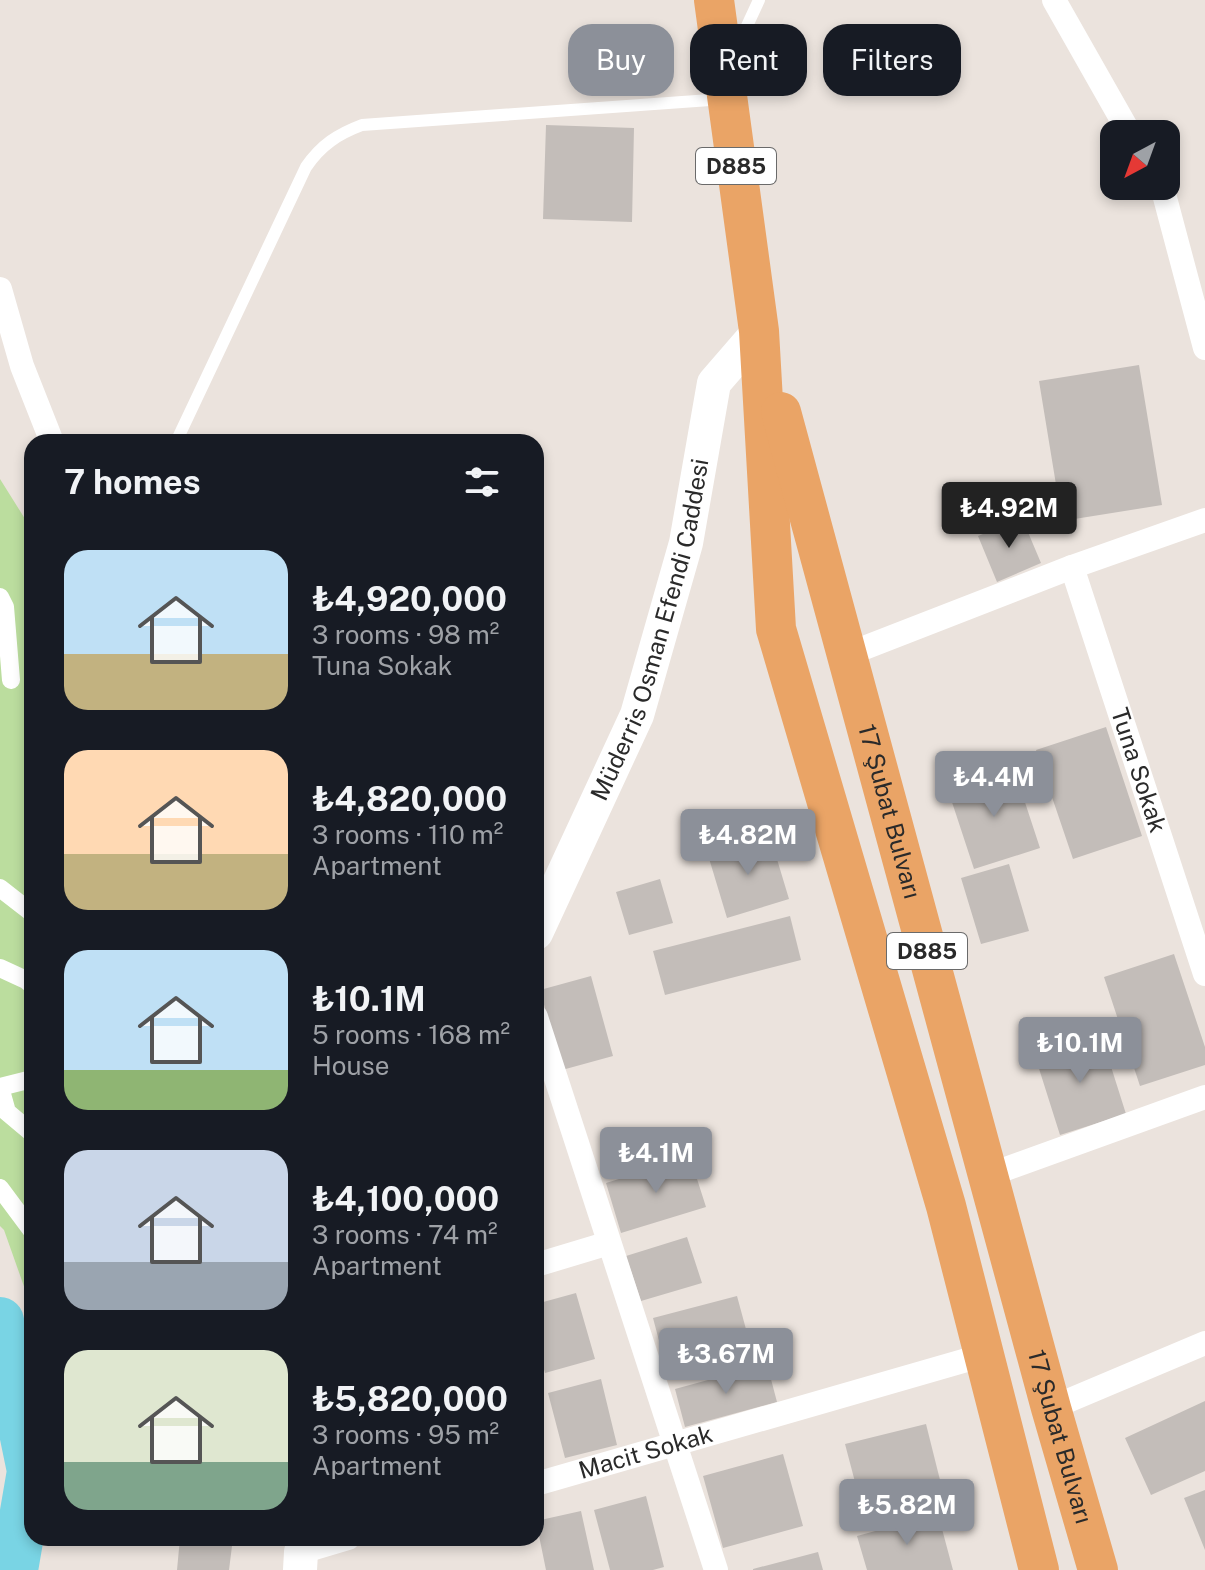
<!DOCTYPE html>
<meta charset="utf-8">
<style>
:root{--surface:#171b24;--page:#20242c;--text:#f1f3f6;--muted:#9ea1a6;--accent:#8c9099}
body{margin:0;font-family:"Public Sans",sans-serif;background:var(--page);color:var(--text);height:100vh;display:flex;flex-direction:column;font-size:30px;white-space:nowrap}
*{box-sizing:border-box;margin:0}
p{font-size:26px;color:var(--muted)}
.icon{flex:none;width:44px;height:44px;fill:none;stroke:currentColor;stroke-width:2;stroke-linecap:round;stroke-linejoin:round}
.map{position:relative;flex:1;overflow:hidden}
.sheet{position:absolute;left:24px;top:434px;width:520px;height:1112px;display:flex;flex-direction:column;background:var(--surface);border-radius:24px;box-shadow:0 4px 12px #0003}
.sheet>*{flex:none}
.hud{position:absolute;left:568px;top:24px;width:516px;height:72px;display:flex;gap:16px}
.needle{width:52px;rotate:221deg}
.tools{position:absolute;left:1100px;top:120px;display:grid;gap:16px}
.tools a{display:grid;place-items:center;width:80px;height:80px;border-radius:16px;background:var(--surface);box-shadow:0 4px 12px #0003;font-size:40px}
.price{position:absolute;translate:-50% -68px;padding:0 18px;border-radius:8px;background:var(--accent);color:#fff;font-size:26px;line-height:52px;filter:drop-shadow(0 2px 4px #0008)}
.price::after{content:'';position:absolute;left:50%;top:48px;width:24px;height:18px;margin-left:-12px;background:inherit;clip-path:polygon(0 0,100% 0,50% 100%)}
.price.active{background:#222;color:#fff}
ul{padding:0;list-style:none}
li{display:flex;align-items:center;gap:24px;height:200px;padding:0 40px}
li span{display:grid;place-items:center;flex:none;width:224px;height:160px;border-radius:24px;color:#555}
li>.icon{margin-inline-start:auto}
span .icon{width:96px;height:96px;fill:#fffc;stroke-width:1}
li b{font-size:34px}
h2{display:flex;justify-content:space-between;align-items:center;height:96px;padding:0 40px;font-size:34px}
.tag{padding:0 28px;border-radius:24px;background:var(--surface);box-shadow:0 4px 12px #0003;font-size:28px;line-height:72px}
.tag.active{background:var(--accent);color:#fff}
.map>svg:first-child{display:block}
.green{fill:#bbdd9e}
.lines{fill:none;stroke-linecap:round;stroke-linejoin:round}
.river{stroke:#79d4e4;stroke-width:48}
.building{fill:#c3bdb9}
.service{stroke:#fff;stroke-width:12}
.pedestrian{stroke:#fff;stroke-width:18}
.minor{stroke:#fff;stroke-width:24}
.secondary{stroke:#fff;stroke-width:34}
.trunk{stroke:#eaa466;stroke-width:40}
.labels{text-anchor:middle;stroke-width:7;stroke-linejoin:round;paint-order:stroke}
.shield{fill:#fff;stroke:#6a6a6a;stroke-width:2}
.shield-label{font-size:22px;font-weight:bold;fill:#2a2a2a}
.street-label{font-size:24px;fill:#2a2a2a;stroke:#fff}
</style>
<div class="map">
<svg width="1205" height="1570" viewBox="0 0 1205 1570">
<rect width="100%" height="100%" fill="#ebe3dd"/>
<path class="green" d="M0,479L32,530V1309L4,1230L0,1226Z"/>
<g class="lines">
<path class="river" d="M0,1321L31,1471L14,1570"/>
</g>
<path class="building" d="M546,125L634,128L632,222L543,219Z
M1139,365L1162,505L1062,521L1039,381Z
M1022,518L1041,563L997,582L978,536Z
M1106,727L1142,836L1073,859L1036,750Z
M1014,769L1040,848L974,869L948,790Z
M770,836L789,899L727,918L708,855Z
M1009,864L1029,931L981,944L961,878Z
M660,879L673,923L629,935L616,892Z
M790,916L801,960L665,995L653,951Z
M1174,954L1205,1047V1065L1140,1086L1104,977Z
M591,976L613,1056L562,1070L540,990Z
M1101,1035L1126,1114L1060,1135L1035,1056Z
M690,1157L706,1207L621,1233L606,1183Z
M687,1237L702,1283L641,1301L626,1256Z
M576,1293L595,1359L545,1373L536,1341V1304Z
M737,1296L750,1344L666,1367L653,1318Z
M767,1364L777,1402L685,1427L675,1389Z
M601,1379L617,1445L565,1458L548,1393Z
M1205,1401V1471L1151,1495L1125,1438Z
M926,1424L944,1496L864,1516L845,1444Z
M783,1454L803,1526L723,1548L703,1476Z
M1205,1490V1550L1184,1498Z
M646,1496L664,1567L653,1570H610L594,1510Z
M581,1511L594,1570H546L536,1521Z
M938,1514L953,1570H867L857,1536Z
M180,1538H233L229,1570H177Z
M818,1552L823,1570H753V1569Z"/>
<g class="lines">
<path class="service" d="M734,54L759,0
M176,442L306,167C321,145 338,134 362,125L724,99"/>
<path class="pedestrian" d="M0,597L5,607L11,680
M0,888L32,913
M0,968L26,980L32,985
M0,1087L7,1112L32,1133
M0,1087L32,1079
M0,1188L32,1231"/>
<g class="minor">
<path d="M1054,0L1130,134"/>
<path d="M1159,186L1164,194L1205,348"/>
<path d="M0,289L22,366L52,442"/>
<path id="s1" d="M1072,567L1205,974"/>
<path d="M846,655L1072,567L1205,520"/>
<path d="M536,1017L716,1570"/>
<path d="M989,1175L1205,1097"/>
<path d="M536,1265L609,1243"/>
<path d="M1051,1408L1205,1343"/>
<path id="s2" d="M536,1484L984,1355"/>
<path d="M301,1552L348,1538"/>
</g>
<g class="secondary">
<path id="s3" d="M536,933L637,715L686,543L714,383L759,331"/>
<path d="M300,1570L301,1552L305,1538"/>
</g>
<g class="trunk">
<path d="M714,0L759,331L776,629L946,1206L1039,1570"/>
<path id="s4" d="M781,412L1051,1408L1098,1570"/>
</g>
</g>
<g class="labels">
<g class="shield">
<rect x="696" y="148" width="80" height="36" rx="6"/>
<rect x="887" y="933" width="80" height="36" rx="6"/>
</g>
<g class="shield-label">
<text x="736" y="174">D885</text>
<text x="927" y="959">D885</text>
</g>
<g class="street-label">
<text dy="8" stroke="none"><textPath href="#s3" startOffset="326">Müderris Osman Efendi Caddesi</textPath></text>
<text dy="8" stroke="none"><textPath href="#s1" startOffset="214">Tuna Sokak</textPath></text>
<text dy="8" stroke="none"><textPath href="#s4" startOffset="414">17 Şubat Bulvarı</textPath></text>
<text dy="8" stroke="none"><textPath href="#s4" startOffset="1062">17 Şubat Bulvarı</textPath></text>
<text dy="8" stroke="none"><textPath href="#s2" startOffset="114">Macit Sokak</textPath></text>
</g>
</g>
</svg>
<div class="tools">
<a><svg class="needle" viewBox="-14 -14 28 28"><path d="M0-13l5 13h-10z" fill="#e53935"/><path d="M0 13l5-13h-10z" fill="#9ea1a6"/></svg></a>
</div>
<b class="price active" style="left:1009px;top:550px">₺4.92M</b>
<b class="price" style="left:994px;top:819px">₺4.4M</b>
<b class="price" style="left:748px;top:877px">₺4.82M</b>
<b class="price" style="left:1080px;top:1085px">₺10.1M</b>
<b class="price" style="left:656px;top:1195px">₺4.1M</b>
<b class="price" style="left:726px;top:1396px">₺3.67M</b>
<b class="price" style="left:907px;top:1547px">₺5.82M</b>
<div class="hud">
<a class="tag active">Buy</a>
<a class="tag">Rent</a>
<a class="tag">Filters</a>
</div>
<section class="sheet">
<h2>7 homes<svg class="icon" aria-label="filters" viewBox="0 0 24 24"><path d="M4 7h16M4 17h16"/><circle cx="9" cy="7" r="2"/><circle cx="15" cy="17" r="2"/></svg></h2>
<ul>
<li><span style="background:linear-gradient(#bfe0f5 65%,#c2b280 0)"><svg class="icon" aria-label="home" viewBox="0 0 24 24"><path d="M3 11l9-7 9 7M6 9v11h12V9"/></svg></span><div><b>₺4,920,000</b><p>3 rooms · 98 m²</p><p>Tuna Sokak</p></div></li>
<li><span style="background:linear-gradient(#ffd9b3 65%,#c2b280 0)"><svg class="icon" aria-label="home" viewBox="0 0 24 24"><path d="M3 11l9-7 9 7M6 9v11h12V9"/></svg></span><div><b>₺4,820,000</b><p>3 rooms · 110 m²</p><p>Apartment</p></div></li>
<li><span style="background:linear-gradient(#bfe0f5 75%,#8fb573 0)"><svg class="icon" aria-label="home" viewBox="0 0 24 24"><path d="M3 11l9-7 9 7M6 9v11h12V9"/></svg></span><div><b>₺10.1M</b><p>5 rooms · 168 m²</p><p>House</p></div></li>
<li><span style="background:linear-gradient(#c9d6e8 70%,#9aa5b1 0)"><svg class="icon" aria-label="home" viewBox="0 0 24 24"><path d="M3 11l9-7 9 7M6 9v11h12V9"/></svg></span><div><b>₺4,100,000</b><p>3 rooms · 74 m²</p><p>Apartment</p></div></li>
<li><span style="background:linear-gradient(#dfe7d0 70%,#7fa58c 0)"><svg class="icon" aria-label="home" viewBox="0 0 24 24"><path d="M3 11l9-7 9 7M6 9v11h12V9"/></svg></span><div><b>₺5,820,000</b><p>3 rooms · 95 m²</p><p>Apartment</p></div></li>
</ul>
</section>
</div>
